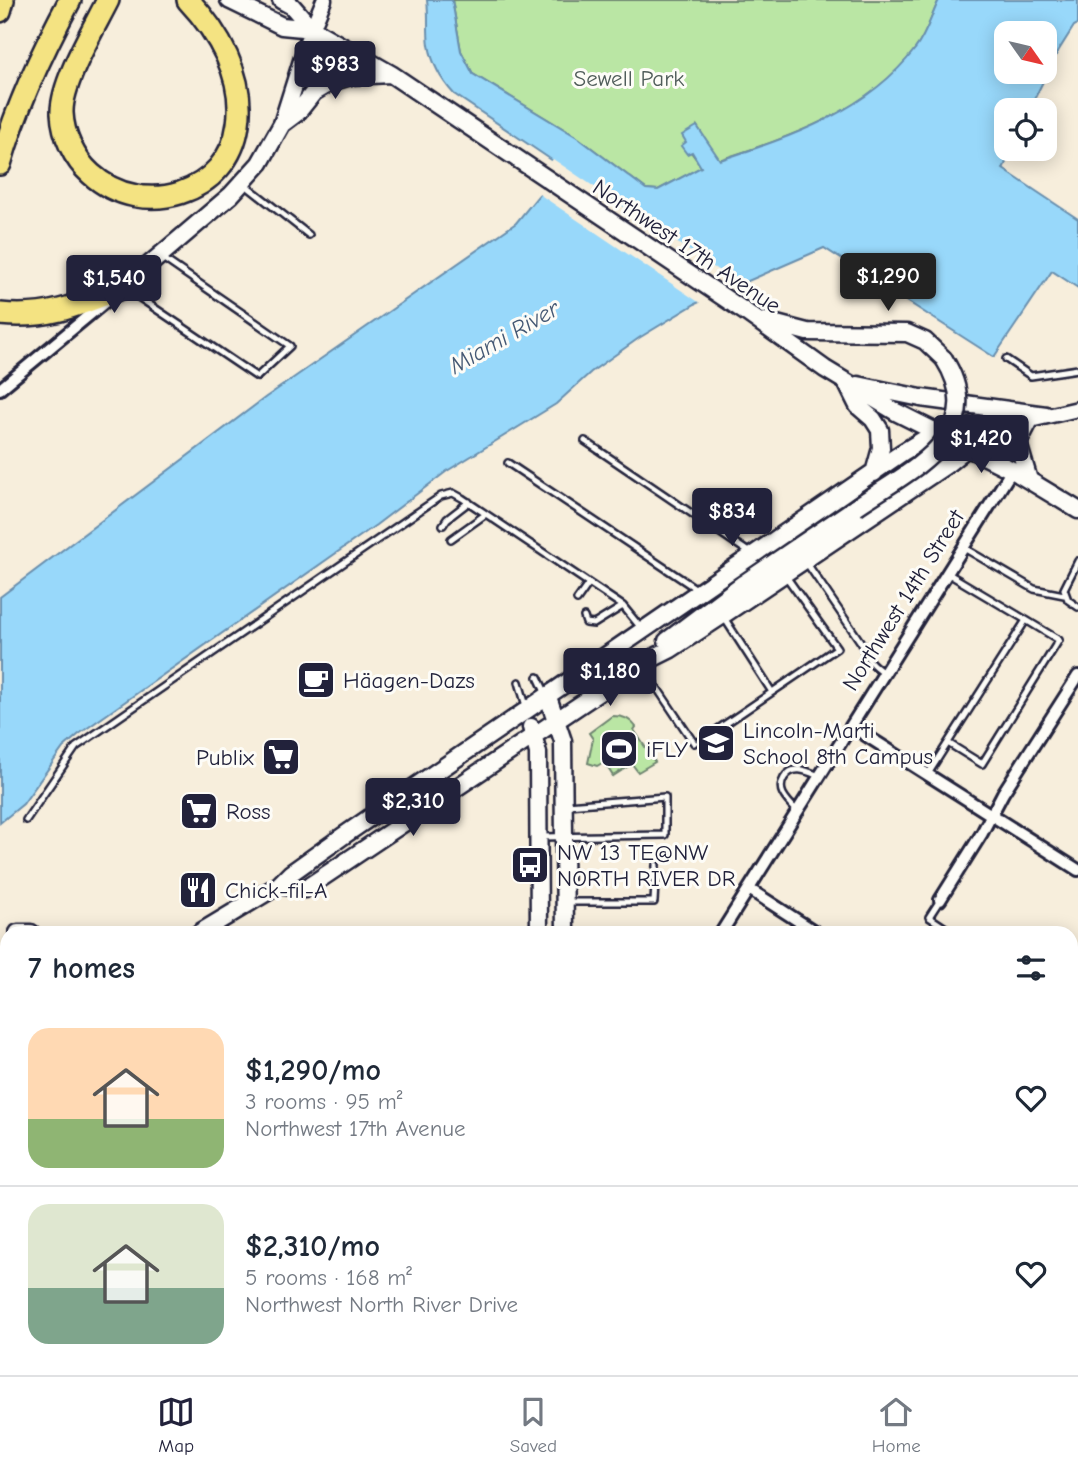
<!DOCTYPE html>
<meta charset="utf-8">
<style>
:root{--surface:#fff;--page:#f2f2f3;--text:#1f2937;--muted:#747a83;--line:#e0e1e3;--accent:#22223b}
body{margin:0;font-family:"Comic Neue",sans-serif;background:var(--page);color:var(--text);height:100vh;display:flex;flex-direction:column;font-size:26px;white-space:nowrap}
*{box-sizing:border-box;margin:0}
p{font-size:23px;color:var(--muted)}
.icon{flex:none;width:38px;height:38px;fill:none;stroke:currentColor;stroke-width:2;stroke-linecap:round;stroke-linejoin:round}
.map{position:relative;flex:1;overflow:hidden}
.side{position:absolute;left:0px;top:926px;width:1078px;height:450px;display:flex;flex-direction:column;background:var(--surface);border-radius:21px 21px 0 0;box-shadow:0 4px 18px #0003}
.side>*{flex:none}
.needle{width:46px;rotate:124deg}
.tools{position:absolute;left:994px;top:21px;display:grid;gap:14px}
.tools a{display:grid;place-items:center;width:63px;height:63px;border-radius:14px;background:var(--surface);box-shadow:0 4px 18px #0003;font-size:35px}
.price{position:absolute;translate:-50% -60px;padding:0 16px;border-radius:7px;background:var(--accent);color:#fff;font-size:23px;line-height:46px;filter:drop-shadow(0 2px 4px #0008)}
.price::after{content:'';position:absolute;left:50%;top:42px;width:21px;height:16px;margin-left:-10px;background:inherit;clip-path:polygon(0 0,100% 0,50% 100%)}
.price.selected{background:#222;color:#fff}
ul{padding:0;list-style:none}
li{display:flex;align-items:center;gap:21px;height:175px;padding:0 28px}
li+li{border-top:2px solid var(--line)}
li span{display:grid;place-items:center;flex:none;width:196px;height:140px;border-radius:21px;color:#555}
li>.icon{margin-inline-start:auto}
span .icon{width:84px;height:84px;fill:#fffc;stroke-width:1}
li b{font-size:30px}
h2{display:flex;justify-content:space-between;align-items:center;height:84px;padding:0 28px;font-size:30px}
.dock{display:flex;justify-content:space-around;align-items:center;height:98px;border-top:2px solid var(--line);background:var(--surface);font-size:19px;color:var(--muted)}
.dock a{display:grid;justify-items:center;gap:4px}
.dock .selected{color:var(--accent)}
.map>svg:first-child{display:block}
.green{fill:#bae6a4;stroke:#6e8470;stroke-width:2}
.water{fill:#98d8fa;stroke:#698fae;stroke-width:2;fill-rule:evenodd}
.pier{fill:#f7eedc}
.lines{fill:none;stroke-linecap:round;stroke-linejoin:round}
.service-casing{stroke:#22223b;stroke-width:10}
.minor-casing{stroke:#22223b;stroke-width:16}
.tertiary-casing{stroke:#22223b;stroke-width:19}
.secondary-casing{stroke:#22223b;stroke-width:21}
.motorway-casing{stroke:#22223b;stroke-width:26}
.service{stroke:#fdfcf7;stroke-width:5}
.minor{stroke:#fdfcf7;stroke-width:10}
.tertiary{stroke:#fdfcf7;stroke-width:14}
.secondary{stroke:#fdfcf7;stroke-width:16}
.motorway{stroke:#f4e382;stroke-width:21}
.secondary-bridge-casing{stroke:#22223b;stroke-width:21;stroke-linecap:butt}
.secondary-bridge{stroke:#fdfcf7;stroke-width:16}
.labels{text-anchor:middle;stroke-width:6;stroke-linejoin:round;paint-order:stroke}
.park-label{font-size:23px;fill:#505d5a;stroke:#fdfcf7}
.street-label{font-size:23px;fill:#22223b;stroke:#fdfcf7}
.poi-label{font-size:23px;fill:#22223b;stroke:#fdfcf7;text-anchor:start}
.water-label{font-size:24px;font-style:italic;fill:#455974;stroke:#fdfcf7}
</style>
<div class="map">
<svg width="1078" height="1375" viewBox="0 0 1078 1375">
<rect width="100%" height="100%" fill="#f7eedc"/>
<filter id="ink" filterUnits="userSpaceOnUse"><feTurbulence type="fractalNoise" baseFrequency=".0143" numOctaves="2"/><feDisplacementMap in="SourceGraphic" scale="14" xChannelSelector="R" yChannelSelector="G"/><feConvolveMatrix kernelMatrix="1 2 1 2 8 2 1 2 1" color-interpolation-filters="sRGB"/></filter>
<g filter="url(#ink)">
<path class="green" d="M452,0H939C932,15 926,35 916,48C870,111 790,137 719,160L697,126L691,152L702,167L658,190L646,189L577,137L473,74L461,51Z
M612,716C623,716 629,718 636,727L634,730L655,762L638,772L632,764L613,776L604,762L597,766L588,763L593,739L589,733Z"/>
<path class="water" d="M427,0H452L461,51L473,74L577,137L646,189L658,190L701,167L692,152L687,154L681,146L686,142L682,135L697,126L720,160C791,137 868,111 915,49C926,36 931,16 939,0H1078V24L1074,26L1057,53L1029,110H1006V149H1012L1003,169L1078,219V288L1052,271L994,357L824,248L695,304L639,338L591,372L556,404L447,471L376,525L79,734L63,748L23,804L0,823V597L266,397L516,223L538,196L559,165L454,94C442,81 432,63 429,45C427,32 429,15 427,0ZM1006,33H1045V72H1006Z"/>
<path class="pier" d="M553,159L743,287L703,305L536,192L554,166L550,163Z"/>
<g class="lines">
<defs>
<path id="service" d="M243,183L309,235
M128,290L257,377L290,346L161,257
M1006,359L1031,376L1078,369
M585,441L750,553
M508,463L698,590
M443,525L447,519L469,502
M451,539L486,514
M964,548L1034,589L1064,595
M1078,561L1064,589L1068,600L1078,607
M806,562L862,644C865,658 872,665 884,673
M577,600L589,583
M723,616L772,692
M584,617L586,623L594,624L623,606
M643,667L694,743
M538,677L546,694
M519,682L526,706
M699,742L837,648L785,575
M948,743L982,764L1059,640L1026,620
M928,774L1026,620L947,573
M797,811C792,806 786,800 783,794C780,788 781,783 784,778C793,764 807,771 819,776
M26,820L76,747L441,496L453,493L462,498L623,606L641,628
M541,837L665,835V797L567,805
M940,900L929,917L953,933
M568,902H654L656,865
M1071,1138H1074L1077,1145L1071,1150
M0,1169L7,1174
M675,1368L686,1375L689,1368
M736,1368L746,1375
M143,1375L147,1368
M804,1375L807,1370L804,1368"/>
<path id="minor" d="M0,389L105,302
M851,726L1078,870
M749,889L817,933
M940,900L982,833L1003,793L1078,676
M721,933L1012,470
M1071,1023L1078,1011
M1071,1092L1078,1097
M1071,1271L1078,1269
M321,1368L331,1375
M105,1375L109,1368"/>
<path id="tertiary" d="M312,29L324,0
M944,430L993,420L1027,417
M968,447L1030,420L1078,409
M871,1368L881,1375
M914,1368L924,1375"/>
<path id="secondary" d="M229,0L282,26L312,29L391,74L747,313L825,369L896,412L1012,470L1078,510
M281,0L292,6L312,29
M282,124L298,112L314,92L331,82L351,76L391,74
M123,287L231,195L260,163L282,124L312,29
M765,321L807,332L907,333L925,341L944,359
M847,384L858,406L873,419L880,430L881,448L874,473
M858,385L921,398L1046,415
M1029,480L1018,443L1030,420
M667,641L744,583L856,507
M548,697L563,741L565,933
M531,727L538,753L539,933
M279,885L305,889L641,664L671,649L723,615L946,465L968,447
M18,933H31
M199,933L279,885L291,873L343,836L903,452L936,432
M0,1195L7,1184
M446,1375L450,1368"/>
<path id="motorway" d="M108,0C94,28 61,83 62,113C63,135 74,159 91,174C142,220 229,195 238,124C245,77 218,32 188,0
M0,11L3,0
M0,164C16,108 42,52 70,0
M0,314C49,319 79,305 123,287"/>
</defs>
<use href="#service" class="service-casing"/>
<use href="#minor" class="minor-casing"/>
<use href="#tertiary" class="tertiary-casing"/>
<use href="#secondary" class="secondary-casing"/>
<use href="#motorway" class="motorway-casing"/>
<use href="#service" class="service"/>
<use href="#minor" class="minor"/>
<use href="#tertiary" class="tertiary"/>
<use href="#secondary" class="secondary"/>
<use href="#motorway" class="motorway"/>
<defs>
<path id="secondary-bridge" d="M856,507C908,471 992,435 944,359"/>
</defs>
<use href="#secondary-bridge" class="secondary-bridge-casing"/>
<use href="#secondary-bridge" class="secondary-bridge"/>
</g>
</g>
<defs>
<symbol id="cafe-square" viewBox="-11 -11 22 22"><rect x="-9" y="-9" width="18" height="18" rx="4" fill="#22223b" stroke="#fdfcf7"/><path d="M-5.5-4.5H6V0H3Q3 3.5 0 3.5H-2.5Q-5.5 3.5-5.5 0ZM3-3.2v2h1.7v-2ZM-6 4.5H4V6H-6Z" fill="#fff"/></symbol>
<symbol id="school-square" viewBox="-11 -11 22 22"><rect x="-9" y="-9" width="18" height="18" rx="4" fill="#22223b" stroke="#fdfcf7"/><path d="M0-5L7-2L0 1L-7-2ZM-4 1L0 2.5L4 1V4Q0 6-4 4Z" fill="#fff"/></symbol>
<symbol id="stadium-square" viewBox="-11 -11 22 22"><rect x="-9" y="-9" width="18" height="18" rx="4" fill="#22223b" stroke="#fdfcf7"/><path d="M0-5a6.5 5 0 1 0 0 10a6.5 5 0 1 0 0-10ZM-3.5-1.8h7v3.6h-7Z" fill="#fff"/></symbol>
<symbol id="supermarket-square" viewBox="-11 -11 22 22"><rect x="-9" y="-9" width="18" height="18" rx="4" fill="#22223b" stroke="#fdfcf7"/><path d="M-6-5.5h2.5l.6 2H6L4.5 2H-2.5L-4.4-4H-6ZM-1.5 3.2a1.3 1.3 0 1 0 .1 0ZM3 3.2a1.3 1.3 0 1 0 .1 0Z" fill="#fff"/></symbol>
<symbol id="bus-square" viewBox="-11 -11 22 22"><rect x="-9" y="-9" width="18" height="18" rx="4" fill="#22223b" stroke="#fdfcf7"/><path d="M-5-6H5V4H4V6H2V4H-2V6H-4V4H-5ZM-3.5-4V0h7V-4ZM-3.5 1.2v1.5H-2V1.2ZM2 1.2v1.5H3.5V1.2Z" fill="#fff"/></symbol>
<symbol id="restaurant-square" viewBox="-11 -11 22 22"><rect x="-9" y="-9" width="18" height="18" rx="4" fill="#22223b" stroke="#fdfcf7"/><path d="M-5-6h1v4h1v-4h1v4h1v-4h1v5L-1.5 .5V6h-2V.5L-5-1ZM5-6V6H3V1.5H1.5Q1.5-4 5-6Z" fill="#fff"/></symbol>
</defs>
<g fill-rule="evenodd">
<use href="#cafe-square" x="294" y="658" width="44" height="44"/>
<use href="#school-square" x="694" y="721" width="44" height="44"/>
<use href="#stadium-square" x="597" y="727" width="44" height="44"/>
<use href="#supermarket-square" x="259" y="735" width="44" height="44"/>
<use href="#supermarket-square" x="177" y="789" width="44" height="44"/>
<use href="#bus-square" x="508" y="843" width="44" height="44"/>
<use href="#restaurant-square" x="176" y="868" width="44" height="44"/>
</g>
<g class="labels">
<g class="park-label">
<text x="629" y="86">Sewell Park</text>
</g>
<g class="street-label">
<text transform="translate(687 246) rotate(34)" y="8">Northwest 17th Avenue</text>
<text transform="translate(903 600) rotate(-58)" y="8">Northwest 14th Street</text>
</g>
<g class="poi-label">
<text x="343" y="688">Häagen-Dazs</text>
<text x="743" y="738">Lincoln-Marti<tspan x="743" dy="26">School 8th Campus</tspan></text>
<text x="646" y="757">iFLY</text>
<text x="254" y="765" text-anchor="end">Publix</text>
<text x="226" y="819">Ross</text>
<text x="557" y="860">NW 13 TE@NW<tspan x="557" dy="26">NORTH RIVER DR</tspan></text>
<text x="225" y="898">Chick-fil-A</text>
</g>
<g class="water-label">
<text transform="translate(504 337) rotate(-30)" y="8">Miami River</text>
</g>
</g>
</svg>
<div class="tools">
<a><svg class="needle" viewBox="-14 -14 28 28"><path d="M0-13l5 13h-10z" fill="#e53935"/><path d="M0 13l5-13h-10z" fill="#747a83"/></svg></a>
<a><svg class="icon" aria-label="locate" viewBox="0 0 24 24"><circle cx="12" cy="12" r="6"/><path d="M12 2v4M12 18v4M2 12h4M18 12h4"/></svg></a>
</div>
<b class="price" style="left:335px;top:101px">$983</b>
<b class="price selected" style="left:888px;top:313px">$1,290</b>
<b class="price" style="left:114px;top:315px">$1,540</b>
<b class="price" style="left:981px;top:475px">$1,420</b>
<b class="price" style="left:732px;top:548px">$834</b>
<b class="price" style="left:610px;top:708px">$1,180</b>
<b class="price" style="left:413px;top:838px">$2,310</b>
<section class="side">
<h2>7 homes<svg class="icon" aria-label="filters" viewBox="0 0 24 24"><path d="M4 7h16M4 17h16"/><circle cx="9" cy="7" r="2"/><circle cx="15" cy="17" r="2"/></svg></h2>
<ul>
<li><span style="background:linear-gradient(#ffd9b3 65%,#8fb573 0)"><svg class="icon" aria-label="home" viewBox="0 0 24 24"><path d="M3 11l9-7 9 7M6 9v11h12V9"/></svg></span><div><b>$1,290/mo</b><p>3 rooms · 95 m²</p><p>Northwest 17th Avenue</p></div><svg class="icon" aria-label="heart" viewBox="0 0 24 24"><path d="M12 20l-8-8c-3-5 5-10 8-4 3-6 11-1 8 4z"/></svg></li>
<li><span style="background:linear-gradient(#dfe7d0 60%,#7fa58c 0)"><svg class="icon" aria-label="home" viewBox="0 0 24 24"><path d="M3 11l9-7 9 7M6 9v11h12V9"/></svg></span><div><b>$2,310/mo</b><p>5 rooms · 168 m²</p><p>Northwest North River Drive</p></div><svg class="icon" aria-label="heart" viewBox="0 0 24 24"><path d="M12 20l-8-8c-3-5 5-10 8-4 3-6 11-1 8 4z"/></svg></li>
</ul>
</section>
</div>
<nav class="dock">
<a class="selected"><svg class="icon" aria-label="map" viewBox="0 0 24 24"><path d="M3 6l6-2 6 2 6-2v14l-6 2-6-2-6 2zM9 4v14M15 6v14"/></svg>Map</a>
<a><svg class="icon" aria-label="saved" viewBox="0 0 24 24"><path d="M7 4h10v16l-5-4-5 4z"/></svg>Saved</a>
<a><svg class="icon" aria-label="home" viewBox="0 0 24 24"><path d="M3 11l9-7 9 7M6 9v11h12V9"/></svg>Home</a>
</nav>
